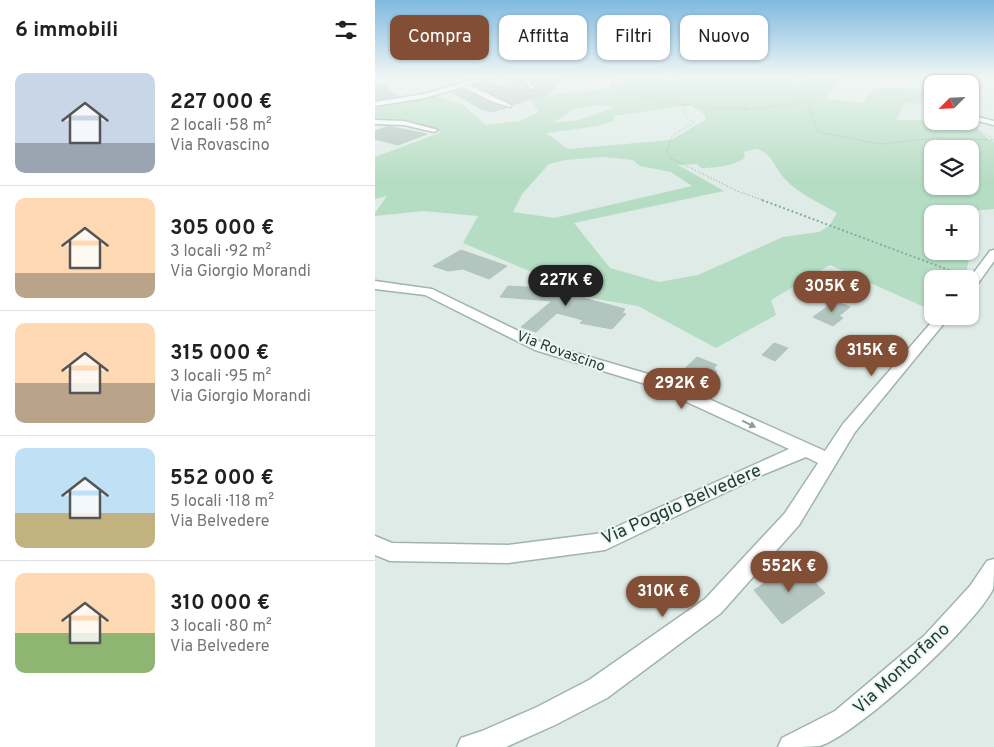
<!DOCTYPE html>
<html lang="it">
<meta charset="utf-8">
<style>
:root{--surface:#fff;--page:#f2f2f2;--text:#202124;--muted:#757577;--line:#e0e0e0;--accent:#824e36}
body{margin:0;font-family:Overpass,sans-serif;background:var(--page);color:var(--text);height:100vh;display:flex;flex-direction:column;font-size:19px;white-space:nowrap}
*{box-sizing:border-box;margin:0}
p{font-size:16px;color:var(--muted)}
.icon{flex:none;width:28px;height:28px;fill:none;stroke:currentColor;stroke-width:2;stroke-linecap:round;stroke-linejoin:round}
.map{position:relative;flex:1;overflow:hidden}
.details{display:flex;flex-direction:column;background:var(--surface);width:375px}
.details>*{flex:none}
.top-card{position:absolute;left:15px;top:15px;width:475px;height:45px;display:flex;gap:10px}
.needle{width:32px;rotate:246deg}
.fabs{position:absolute;left:549px;top:75px;display:grid;gap:10px}
.fabs a{display:grid;place-items:center;width:55px;height:55px;border-radius:10px;background:var(--surface);box-shadow:0 1px 4px #0004;font-size:25px}
.price{position:absolute;translate:-50% -42px;padding:0 11px;border-radius:18px;background:var(--accent);color:#fff;font-size:16px;line-height:32px;filter:drop-shadow(0 1px 2px #0008)}
.price::after{content:'';position:absolute;left:50%;top:30px;width:15px;height:11px;margin-left:-8px;background:inherit;clip-path:polygon(0 0,100% 0,50% 100%)}
.price.selected{background:#222;color:#fff}
ul{padding:0;list-style:none}
li{display:flex;align-items:center;gap:15px;height:125px;padding:0 15px}
li+li{border-top:1px solid var(--line)}
li span{display:grid;place-items:center;flex:none;width:140px;height:100px;border-radius:10px;color:#555}
li>.icon{margin-inline-start:auto}
span .icon{width:60px;height:60px;fill:#fffc;stroke-width:1}
li b{font-size:21px}
h2{display:flex;justify-content:space-between;align-items:center;height:60px;padding:0 15px;font-size:21px}
.tag{padding:0 18px;border-radius:10px;background:var(--surface);box-shadow:0 1px 4px #0004;font-size:18px;line-height:45px}
.tag.selected{background:var(--accent);color:#fff}
main{display:flex;flex:1;min-height:0}
.map>svg:first-child{display:block}
.green{fill:#b5ddc3;fill-rule:evenodd}
.building{fill:#b3c5bf;stroke:#b0c4bd}
.lines{fill:none;stroke-linecap:round;stroke-linejoin:round}
.minor-casing{stroke:#a1b3ad;stroke-width:3}
.path-far1{stroke:#7cb0a4;stroke-width:1;stroke-dasharray:1 2;stroke-linecap:butt}
.path{stroke:#7cb0a4;stroke-width:2;stroke-dasharray:2 2.5;stroke-linecap:butt}
.minor{fill:#fff;fill-rule:evenodd}
.oneway{fill:#8f9d9a}
.labels{text-anchor:middle;stroke-width:4;stroke-linejoin:round;paint-order:stroke}
.street-label{font-size:15px;fill:#1f3b35;stroke:#eef7f3}
.near-street-label{font-size:18px;fill:#1f3b35;stroke:#eef7f3}
</style>
<main>
<section class="details">
<h2>6 immobili<svg class="icon" aria-label="filters" viewBox="0 0 24 24"><path d="M4 7h16M4 17h16"/><circle cx="9" cy="7" r="2"/><circle cx="15" cy="17" r="2"/></svg></h2>
<ul>
<li><span style="background:linear-gradient(#c9d6e8 70%,#9aa5b1 0)"><svg class="icon" aria-label="home" viewBox="0 0 24 24"><path d="M3 11l9-7 9 7M6 9v11h12V9"/></svg></span><div><b>227 000 €</b><p>2 locali · 58 m²</p><p>Via Rovascino</p></div></li>
<li><span style="background:linear-gradient(#ffd9b3 75%,#b9a48a 0)"><svg class="icon" aria-label="home" viewBox="0 0 24 24"><path d="M3 11l9-7 9 7M6 9v11h12V9"/></svg></span><div><b>305 000 €</b><p>3 locali · 92 m²</p><p>Via Giorgio Morandi</p></div></li>
<li><span style="background:linear-gradient(#ffd9b3 60%,#b9a48a 0)"><svg class="icon" aria-label="home" viewBox="0 0 24 24"><path d="M3 11l9-7 9 7M6 9v11h12V9"/></svg></span><div><b>315 000 €</b><p>3 locali · 95 m²</p><p>Via Giorgio Morandi</p></div></li>
<li><span style="background:linear-gradient(#bfe0f5 65%,#c2b280 0)"><svg class="icon" aria-label="home" viewBox="0 0 24 24"><path d="M3 11l9-7 9 7M6 9v11h12V9"/></svg></span><div><b>552 000 €</b><p>5 locali · 118 m²</p><p>Via Belvedere</p></div></li>
<li><span style="background:linear-gradient(#ffd9b3 60%,#8fb573 0)"><svg class="icon" aria-label="home" viewBox="0 0 24 24"><path d="M3 11l9-7 9 7M6 9v11h12V9"/></svg></span><div><b>310 000 €</b><p>3 locali · 80 m²</p><p>Via Belvedere</p></div></li>
</ul>
</section>
<div class="map">
<svg width="619" height="747" viewBox="0 0 619 747">
<rect width="100%" height="100%" fill="#deebe6"/>
<path class="green" d="M254,77L290,79L319,77H407L421,81L469,77L450,99L488,103L500,87L551,89L546,104L530,103L521,120C546,120 573,119 597,127C606,129 610,139 619,142V209L558,214V251H595V232L599,235L590,279H558L557,308L556,310L455,265L396,300L401,315L341,348L263,306L221,299L88,243L103,216L48,211L0,216V213L12,196L0,199V157L67,132L35,122L0,120V106L58,95L88,105L111,125L144,121L164,112L153,97L242,88ZM223,105L241,107L203,120L178,123L199,109ZM316,105L330,115V120L296,140L193,149L171,133L223,126L239,121V116ZM380,149C396,151 399,167 409,178C422,193 445,203 462,213L455,225L444,232L408,237L323,275L284,282L235,268L199,223L349,191L303,165L322,164L326,168C340,168 358,166 370,158L369,152ZM558,149H595V186H558ZM228,157L258,160L265,166L296,172L317,186L179,218L138,212L147,194L174,164L191,160Z"/>
<path class="building" d="M130,77H144L156,91L162,89L154,77H187L175,93L138,105L99,85L109,82L138,89Z
M8,84L22,96L0,100V85Z
M88,89L117,104L131,108L116,112L106,109L77,92Z
M14,126L18,127L52,134L23,145L0,139V131Z
M86,250L132,266L114,279L88,269L73,271L58,266Z
M133,286L188,289L204,294L201,296L250,309L247,313L251,314L237,329L205,323L208,320L182,313L161,332L146,327L177,301L125,297Z
M460,301L475,307L464,316L468,318L458,326L438,317Z
M399,343L413,348L400,361L387,355Z
M322,357L342,365L339,368L342,372L329,385L304,374Z
M421,562L450,593L407,624L379,590Z"/>
<g class="lines">
<defs>
<path id="minor" d="M108,77H117L94,85L136,105V107L118,102L88,87L50,98L0,106V102L49,94Z
M146,77H152L160,89H156Z
M245,77H251L241,86H237Z
M273,77H318L295,81Z
M574,77H580L574,84H568Z
M595,115L619,121V125L595,119Z
M0,120L29,121L63,130L59,132L29,125L0,124Z
M619,250V261L599,289L595,290L594,279L615,251Z
M0,281L57,289L170,344L287,378L450,451L468,424L562,316H575L480,432L424,525L346,613L232,698L180,725L131,747H82L86,738L107,731L162,707L214,680L330,599L410,513L443,463L431,457L387,475L230,550L133,563L15,561L0,555V536L17,543L133,545L228,533L414,449L277,386L160,350L50,295L0,289Z
M619,559C619,567 619,581 618,589C600,626 483,734 445,746C433,747 415,747 403,747L407,738L460,711L549,636L595,586L612,561Z"/>
</defs>
<use href="#minor" class="minor-casing"/>
<path class="path-far1" d="M246,90C288,103 329,110 373,108L369,110L440,102L434,105L443,132L506,144L563,138L619,140
M308,105L312,119L319,122L297,136L292,152L296,158L362,191L390,201
M601,129L618,139"/>
<path class="path" d="M387,200L587,275"/>
<use href="#minor" class="minor"/>
</g>
<defs><path id="oneway-solid" d="M-6-.8H1V-3.2L6.5 0L1 3.2V.8H-6Z" transform="scale(1.25)"/></defs>
<use class="oneway" href="#oneway-solid" transform="translate(374 424) rotate(26)"/>
<linearGradient id="sky" x2="0" y2="1"><stop stop-color="#7fb9e0"/><stop offset="0.42" stop-color="#f0f6f4"/><stop offset="1" stop-color="#f0f6f4" stop-opacity="0"/></linearGradient>
<rect width="619" height="182" fill="url(#sky)"/>
<g class="labels">
<g class="street-label">
<text transform="translate(186 351) rotate(20)" y="5">Via Rovascino</text>
</g>
<g class="near-street-label">
<text transform="translate(306 504) rotate(-24)" y="6">Via Poggio Belvedere</text>
<text transform="translate(526 668) rotate(-43)" y="6">Via Montorfano</text>
</g>
</g>
</svg>
<div class="fabs">
<a><svg class="needle" viewBox="-14 -14 28 28"><path d="M0-13l5 13h-10z" fill="#e53935"/><path d="M0 13l5-13h-10z" fill="#757577"/></svg></a>
<a><svg class="icon" aria-label="layers" viewBox="0 0 24 24"><path d="M12 4l9 5-9 5-9-5zM3 14l9 5 9-5"/></svg></a>
<a>+</a>
<a>−</a>
</div>
<b class="price selected" style="left:191px;top:307px">227K €</b>
<b class="price" style="left:457px;top:313px">305K €</b>
<b class="price" style="left:497px;top:377px">315K €</b>
<b class="price" style="left:307px;top:410px">292K €</b>
<b class="price" style="left:414px;top:593px">552K €</b>
<b class="price" style="left:288px;top:618px">310K €</b>
<div class="top-card">
<a class="tag selected">Compra</a>
<a class="tag">Affitta</a>
<a class="tag">Filtri</a>
<a class="tag">Nuovo</a>
</div>
</div>
</main>
